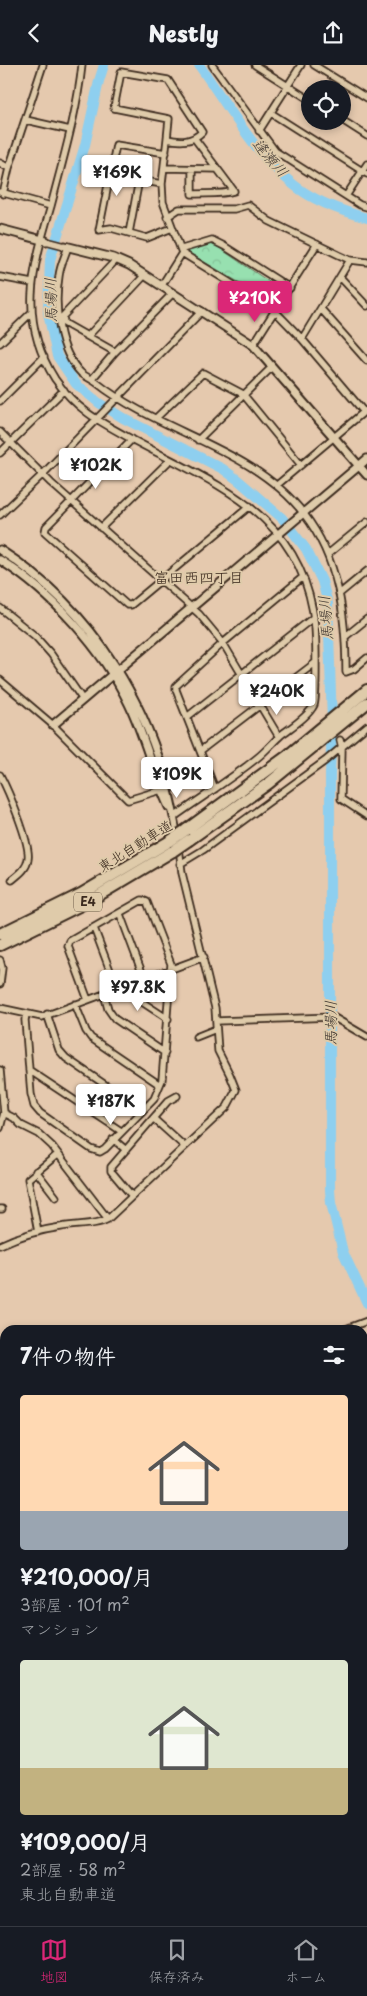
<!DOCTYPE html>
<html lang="ja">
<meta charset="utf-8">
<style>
:root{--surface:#171b24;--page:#20242c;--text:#f1f3f6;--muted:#9ea1a6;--line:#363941;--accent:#db2777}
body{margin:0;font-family:"Playpen Sans","Klee One",sans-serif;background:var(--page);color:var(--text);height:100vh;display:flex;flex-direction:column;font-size:19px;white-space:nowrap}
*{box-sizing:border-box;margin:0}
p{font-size:16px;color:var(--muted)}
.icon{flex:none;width:28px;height:28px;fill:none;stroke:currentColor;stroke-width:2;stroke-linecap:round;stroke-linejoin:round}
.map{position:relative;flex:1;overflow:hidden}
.drawer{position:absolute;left:0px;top:1260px;width:368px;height:601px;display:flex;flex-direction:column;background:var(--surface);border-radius:15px 15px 0 0;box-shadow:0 2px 8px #0003}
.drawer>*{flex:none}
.tools{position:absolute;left:301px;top:15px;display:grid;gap:10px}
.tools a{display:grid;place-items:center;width:50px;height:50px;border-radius:50%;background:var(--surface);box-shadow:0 2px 8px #0003;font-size:25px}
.price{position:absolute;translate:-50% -42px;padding:0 11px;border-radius:5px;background:#fff;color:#222;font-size:16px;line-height:32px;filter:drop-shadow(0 1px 2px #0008)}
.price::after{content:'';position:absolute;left:50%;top:30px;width:15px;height:11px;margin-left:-8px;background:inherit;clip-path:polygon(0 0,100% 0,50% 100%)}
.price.current{background:var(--accent);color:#fff}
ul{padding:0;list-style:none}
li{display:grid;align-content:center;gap:10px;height:265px;padding:0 20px}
li span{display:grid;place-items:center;height:155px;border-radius:5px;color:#555}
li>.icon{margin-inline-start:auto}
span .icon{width:90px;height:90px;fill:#fffc;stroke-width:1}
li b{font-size:21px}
h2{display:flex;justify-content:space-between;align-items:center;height:60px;padding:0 20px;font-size:21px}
header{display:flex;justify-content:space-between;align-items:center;height:65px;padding:0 20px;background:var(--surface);font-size:22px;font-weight:800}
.menu{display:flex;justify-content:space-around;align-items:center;height:70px;border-top:1px solid var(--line);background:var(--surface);font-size:14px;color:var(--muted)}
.menu a{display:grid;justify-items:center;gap:2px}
.menu .current{color:var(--accent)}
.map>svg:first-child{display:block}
.park{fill:url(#park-crowns);stroke:#698567}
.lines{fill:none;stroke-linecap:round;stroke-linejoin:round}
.stream{stroke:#6d8d9b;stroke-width:2}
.river{stroke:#8ecfef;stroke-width:10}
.minor-casing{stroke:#3b2a1e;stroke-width:9}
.tertiary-casing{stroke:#3b2a1e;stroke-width:11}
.primary-casing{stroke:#3b2a1e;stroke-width:12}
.motorway-casing{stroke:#3b2a1e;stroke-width:14}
.minor{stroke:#dfcbaa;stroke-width:5.5}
.tertiary{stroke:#dfcbaa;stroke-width:7}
.primary{stroke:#dfcbaa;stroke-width:9}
.motorway{stroke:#dfcbaa;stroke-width:10}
.motorway-bridge-casing{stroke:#3b2a1e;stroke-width:14;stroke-linecap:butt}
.motorway-bridge{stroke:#dfcbaa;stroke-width:10}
.labels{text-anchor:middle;stroke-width:4;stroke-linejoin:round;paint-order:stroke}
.shield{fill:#dfcbaa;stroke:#6c5a48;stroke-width:1}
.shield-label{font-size:12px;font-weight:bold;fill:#3b2a1e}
.street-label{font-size:14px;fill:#3b2a1e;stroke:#dfcbaa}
.water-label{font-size:15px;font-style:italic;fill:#433a33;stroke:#dfcbaa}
.neighbourhood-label{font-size:15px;fill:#3b2a1e;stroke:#dfcbaa}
</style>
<header><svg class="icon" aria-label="back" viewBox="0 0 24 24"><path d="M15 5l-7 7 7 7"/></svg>Nestly<svg class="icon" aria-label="share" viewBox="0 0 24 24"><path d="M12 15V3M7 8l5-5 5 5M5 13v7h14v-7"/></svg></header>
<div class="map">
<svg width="367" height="1861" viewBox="0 0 367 1861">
<defs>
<pattern id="park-crowns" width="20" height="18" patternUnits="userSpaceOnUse" patternTransform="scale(1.25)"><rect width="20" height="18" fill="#97e0b0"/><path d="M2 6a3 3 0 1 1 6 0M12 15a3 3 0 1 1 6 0" fill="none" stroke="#83c097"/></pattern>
</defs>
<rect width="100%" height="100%" fill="#e5c9ae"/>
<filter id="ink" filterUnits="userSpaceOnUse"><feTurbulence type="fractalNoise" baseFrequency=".02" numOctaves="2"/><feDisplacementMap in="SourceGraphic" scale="10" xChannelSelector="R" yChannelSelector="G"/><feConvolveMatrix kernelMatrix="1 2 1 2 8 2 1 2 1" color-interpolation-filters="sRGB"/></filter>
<g filter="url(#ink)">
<path class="park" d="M212,178L281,225L272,237L186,186Z"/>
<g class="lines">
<path class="stream" d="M362,1695L367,1691
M68,1861L74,1856"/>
<path class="river" d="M104,0L99,16L85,80L50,195L48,248L57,291L76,319L99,338L123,353L223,404L238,415L282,453L306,484L322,516L328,539L332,658L330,709V1125L331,1138L343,1187L367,1238
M199,0C228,41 255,89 294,120C315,137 341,146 367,153"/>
<defs>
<path id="minor" d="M212,0L275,86L360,140L367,142
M255,0L310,35
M314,0L367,33
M271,48L367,109
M26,55L70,65
M342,55L367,71
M259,66L301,0
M166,88L116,80L99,165L111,163L147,173L172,163
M0,98L9,103L3,129
M9,103L43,0
M164,103L217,104
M192,104V129C205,128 222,130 234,126L195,74
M111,110L162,119
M0,127L51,141C33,203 17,254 55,314C77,346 102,358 135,376C221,422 304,451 315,562C316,574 317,632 314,640C308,652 291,662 281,670C273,677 266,686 257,693C231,714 202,732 174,752L178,773
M346,131L367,99
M51,141C63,94 77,48 82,0
M167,152L179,144H234L248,140L269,156L339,190L350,195L367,197
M129,168L139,115
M46,176L65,181
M68,182C65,191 60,201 59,211C54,241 58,285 81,308C86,312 92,314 97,318C160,368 254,383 304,449C339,494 346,552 346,607L354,604L367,593
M182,184L212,175L224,181L290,223
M182,188L273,244L302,274L364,347
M0,212L32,218
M340,212L367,241
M162,220L182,188L163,137L162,119L167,74C181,77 192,77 202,67L168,15L121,7L114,43L169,54L167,74
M321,244L367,296
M88,271L145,210
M302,274L350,195
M0,278L32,247
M253,280L317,179
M115,287L64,258L63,251L116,195
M92,314L115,287L173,228
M0,336L44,292
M156,353L203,308L243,329L301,400
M0,367L51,418L199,549L223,578L279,672
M132,374L46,462L45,467L127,540H131L250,441
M198,375L271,303
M0,388L64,325
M277,420L365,346
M0,450L42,410L202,246
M101,463L170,395
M328,489L367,457
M339,529L367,506
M0,543L35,571L51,589L83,635
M346,571L367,554
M0,615L53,660L128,735L161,725
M187,652L314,552
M340,675L342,683L341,734L367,751
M200,686L315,598
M0,710C8,725 31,779 28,794C27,804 19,809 12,815
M215,724L176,625V621L223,578L303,512
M180,799L203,785L325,696L367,661
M120,849L144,913
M94,863L117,924
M0,895L2,903L0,919
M130,919L142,937L168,954
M104,929L108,944L115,954L165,988
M75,939L86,966L91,973L160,1020
M0,943L42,952L204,892
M26,949L25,955L31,1029L34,1041L40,1048L91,1084L100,1087L105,1084L154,1034L162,1015L171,899L147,837L142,835L70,876L68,881L88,935
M47,949L59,985L66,993L142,1045
M216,956L333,952L367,972
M196,972L216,964
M0,1005L4,1048L0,1063
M29,1005L121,1066
M4,1048L14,1053L21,1060L39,1069L52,1081L108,1154
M154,1054L184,1081
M113,1074L126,1085
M36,1106L56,1132
M132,1131L111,1106V1102L168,1036L177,1031
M0,1144H2
M38,1167L28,1114L58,1089
M0,1180C19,1171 40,1165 61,1162C76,1159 95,1161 108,1154L227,1042L236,1025L230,1010L218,986L215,943L182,808L179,782
M343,1265L367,1256
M0,1362L5,1361
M362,1493L367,1500
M362,1558L367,1545
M362,1579L367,1581
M0,1680L5,1677
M362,1780L367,1776
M153,1856V1861"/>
<path id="tertiary" d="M0,164L46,176
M65,181L113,193L129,200L253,280L367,410
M0,485C94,545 153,643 174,752
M0,495C51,527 103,584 129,639C145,672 153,709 169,742
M53,660L367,394"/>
<path id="primary" d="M362,1417L367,1416
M0,1534L5,1533"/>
<path id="motorway" d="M186,765L286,692L367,625
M189,775L269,718L367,638
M0,869L81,829L170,776
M0,880L89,836L173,786"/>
</defs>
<use href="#minor" class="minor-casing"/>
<use href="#tertiary" class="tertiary-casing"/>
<use href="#primary" class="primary-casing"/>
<use href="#motorway" class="motorway-casing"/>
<use href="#minor" class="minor"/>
<use href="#tertiary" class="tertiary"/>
<use href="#primary" class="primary"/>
<use href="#motorway" class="motorway"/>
<defs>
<path id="motorway-bridge" d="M170,776L186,765
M173,786L189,775"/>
</defs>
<use href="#motorway-bridge" class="motorway-bridge-casing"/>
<use href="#motorway-bridge" class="motorway-bridge"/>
</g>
</g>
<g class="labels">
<rect class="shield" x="74" y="827.5" width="28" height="19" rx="4"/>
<g class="shield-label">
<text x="88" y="841">E4</text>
</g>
<g class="street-label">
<text transform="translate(135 781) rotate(-32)" y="5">東北自動車道</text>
</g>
<g class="water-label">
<text transform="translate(270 93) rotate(49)" y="5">逢瀬川</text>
<text transform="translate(51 235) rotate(-91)" y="5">馬場川</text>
<text transform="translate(326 553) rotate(-95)" y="5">馬場川</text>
<text transform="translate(331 958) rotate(-90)" y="5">馬場川</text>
</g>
<g class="neighbourhood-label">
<text x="199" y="518">富田西四丁目</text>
</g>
</g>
</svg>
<div class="tools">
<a><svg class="icon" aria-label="locate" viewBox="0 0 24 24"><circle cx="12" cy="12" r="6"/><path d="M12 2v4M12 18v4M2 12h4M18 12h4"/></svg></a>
</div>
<b class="price" style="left:117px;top:132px">¥169K</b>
<b class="price current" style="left:255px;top:258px">¥210K</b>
<b class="price" style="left:96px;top:425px">¥102K</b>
<b class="price" style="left:277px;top:651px">¥240K</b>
<b class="price" style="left:177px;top:734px">¥109K</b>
<b class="price" style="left:138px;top:947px">¥97.8K</b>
<b class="price" style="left:111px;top:1061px">¥187K</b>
<section class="drawer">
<h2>7件の物件<svg class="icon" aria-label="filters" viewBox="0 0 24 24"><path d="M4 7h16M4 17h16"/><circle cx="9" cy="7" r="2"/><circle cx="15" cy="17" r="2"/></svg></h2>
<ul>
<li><span style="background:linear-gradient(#ffd9b3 75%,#9aa5b1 0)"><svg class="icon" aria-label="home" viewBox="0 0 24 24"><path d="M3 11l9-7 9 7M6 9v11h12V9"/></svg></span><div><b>¥210,000/月</b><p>3部屋 · 101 m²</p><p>マンション</p></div></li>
<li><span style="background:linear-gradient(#dfe7d0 70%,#c2b280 0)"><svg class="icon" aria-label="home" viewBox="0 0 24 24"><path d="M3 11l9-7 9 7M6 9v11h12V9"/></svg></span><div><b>¥109,000/月</b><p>2部屋 · 58 m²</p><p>東北自動車道</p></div></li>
</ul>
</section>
</div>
<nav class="menu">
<a class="current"><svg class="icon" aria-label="map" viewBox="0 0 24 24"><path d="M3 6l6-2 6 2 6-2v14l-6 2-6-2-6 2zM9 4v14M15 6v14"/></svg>地図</a>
<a><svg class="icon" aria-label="saved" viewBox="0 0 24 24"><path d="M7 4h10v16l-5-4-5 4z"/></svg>保存済み</a>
<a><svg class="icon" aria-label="home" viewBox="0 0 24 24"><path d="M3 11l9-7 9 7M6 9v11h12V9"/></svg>ホーム</a>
</nav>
